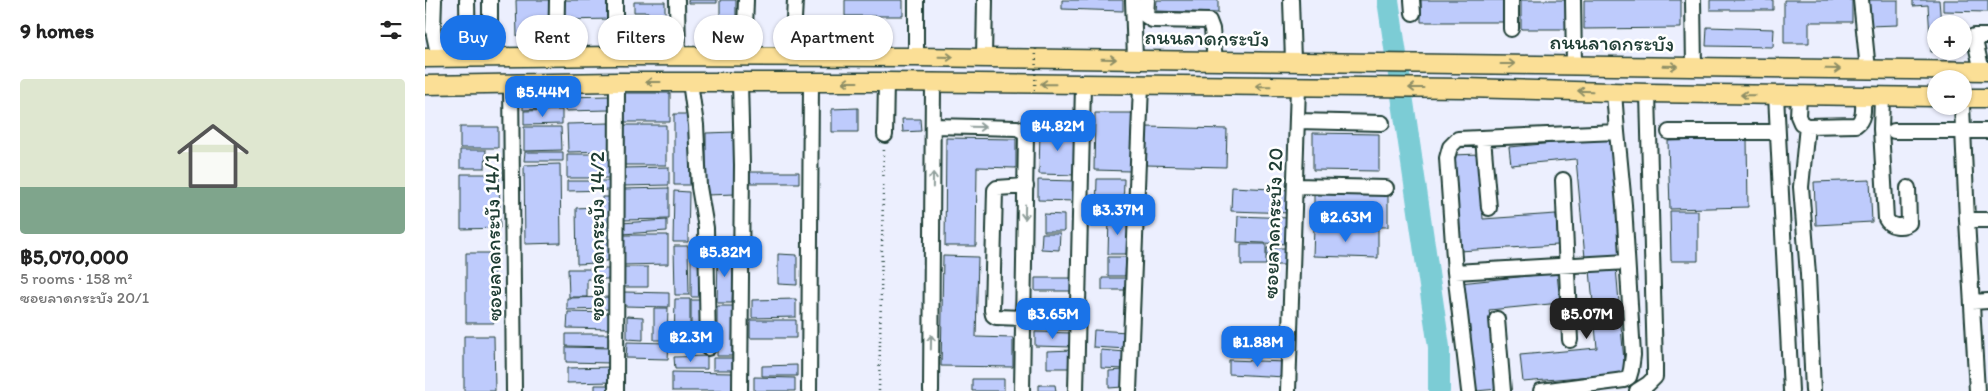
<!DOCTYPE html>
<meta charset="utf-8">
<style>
:root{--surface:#fff;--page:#f6f6f6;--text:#222;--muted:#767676;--accent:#1a73e8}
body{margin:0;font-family:Itim,"Playpen Sans Thai",sans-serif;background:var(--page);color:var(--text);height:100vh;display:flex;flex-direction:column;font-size:19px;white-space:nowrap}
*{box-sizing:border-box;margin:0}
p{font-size:16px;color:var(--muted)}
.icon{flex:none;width:28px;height:28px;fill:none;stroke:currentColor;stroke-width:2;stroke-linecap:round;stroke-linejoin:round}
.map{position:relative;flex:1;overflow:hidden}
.panel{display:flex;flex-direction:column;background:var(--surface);width:425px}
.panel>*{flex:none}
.hud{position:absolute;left:15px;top:15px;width:475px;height:45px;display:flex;gap:10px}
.buttons{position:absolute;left:1502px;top:15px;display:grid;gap:10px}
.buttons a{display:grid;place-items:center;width:45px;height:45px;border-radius:50%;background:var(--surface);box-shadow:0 1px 4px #0004;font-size:25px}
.price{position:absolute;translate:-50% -42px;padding:0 11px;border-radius:10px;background:var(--accent);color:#fff;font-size:16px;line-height:32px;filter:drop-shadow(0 1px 2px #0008)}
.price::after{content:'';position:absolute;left:50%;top:30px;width:15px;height:11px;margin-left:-8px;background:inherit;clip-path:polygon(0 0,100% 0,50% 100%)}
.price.current{background:#222;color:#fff}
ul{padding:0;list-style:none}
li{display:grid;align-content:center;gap:10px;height:265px;padding:0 20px}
li span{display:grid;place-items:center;height:155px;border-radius:5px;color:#555}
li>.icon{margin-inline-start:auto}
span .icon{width:90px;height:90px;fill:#fffc;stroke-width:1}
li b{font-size:21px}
h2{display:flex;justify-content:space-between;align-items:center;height:60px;padding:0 20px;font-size:21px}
.pill{padding:0 18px;border-radius:22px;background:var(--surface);box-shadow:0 1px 4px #0004;font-size:18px;line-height:45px}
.pill.current{background:var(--accent);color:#fff}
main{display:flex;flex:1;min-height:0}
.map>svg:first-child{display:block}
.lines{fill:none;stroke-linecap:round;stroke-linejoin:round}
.river{stroke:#7bccd5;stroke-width:22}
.building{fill:#becbfc;stroke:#1f3d34}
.minor-casing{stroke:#1f3d34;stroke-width:18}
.major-casing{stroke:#1f3d34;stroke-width:21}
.path{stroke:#1f3d34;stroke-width:2.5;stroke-dasharray:1 4;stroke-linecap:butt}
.minor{stroke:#fff;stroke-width:14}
.major{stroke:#fbdf96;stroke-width:18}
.path-bridge{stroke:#1f3d34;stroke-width:2.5;stroke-dasharray:1 4;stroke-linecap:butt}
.oneway{stroke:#8d8e65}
.oneway2{stroke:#8f9e9a}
.labels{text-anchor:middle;stroke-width:5;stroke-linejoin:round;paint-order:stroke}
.street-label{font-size:21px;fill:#1f3d34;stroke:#fff}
</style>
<main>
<section class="panel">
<h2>9 homes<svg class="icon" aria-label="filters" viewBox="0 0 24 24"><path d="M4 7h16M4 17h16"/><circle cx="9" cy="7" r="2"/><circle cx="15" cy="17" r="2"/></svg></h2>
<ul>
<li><span style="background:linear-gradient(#dfe7d0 70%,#7fa58c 0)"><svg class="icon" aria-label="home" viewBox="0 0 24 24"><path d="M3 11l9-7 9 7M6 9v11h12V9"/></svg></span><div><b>฿5,070,000</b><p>5 rooms · 158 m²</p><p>ซอยลาดกระบัง 20/1</p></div></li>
</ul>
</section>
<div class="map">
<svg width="1563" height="391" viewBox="0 0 1563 391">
<rect width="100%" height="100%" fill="#eceffe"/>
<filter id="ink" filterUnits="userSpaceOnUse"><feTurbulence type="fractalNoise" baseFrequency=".02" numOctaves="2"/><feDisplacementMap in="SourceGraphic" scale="10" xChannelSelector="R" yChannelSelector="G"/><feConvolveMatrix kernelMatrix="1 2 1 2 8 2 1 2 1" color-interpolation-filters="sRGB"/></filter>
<g filter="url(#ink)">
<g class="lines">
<path class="river" d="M963,0L1014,347V391"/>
</g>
<path class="building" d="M91,0H127L128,36H92Z
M139,0H185L186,19L139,20Z
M263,0H292V3H263Z
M295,0H311V34H295Z
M420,0H478V16H420Z
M637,0H698V11L637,9Z
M732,0H793V13L731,11Z
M996,0H1078V22H996Z
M1096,0H1141V29H1096Z
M1159,0H1256V28L1159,29Z
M1285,0H1348V10H1285Z
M1359,0H1427V22H1384V43H1359Z
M1442,0H1473V25L1443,26Z
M1488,0H1514L1516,24H1511V51H1518L1506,52L1503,5L1488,6Z
M1518,0H1563V12L1518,11Z
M209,2H240V27H223V12H209Z
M1282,27L1349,29L1348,47L1281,46Z
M198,93H245V122H198Z
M137,94L138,108L98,110V95Z
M184,96V110L140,111V97Z
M433,108V132H407V109Z
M137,110V124L99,125V111Z
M670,113H707L705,171L669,170Z
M249,114H264L265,185H249Z
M477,119H495L496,131L478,132Z
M185,123V151L143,152L142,124Z
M197,125H241V165H197Z
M35,127H73V148H35Z
M99,127H136L137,150L99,151Z
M722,127L802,129L801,167L721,165Z
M615,130H651V175L614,174Z
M311,132V194L281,195V133Z
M888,133L954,134V171L888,170Z
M521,138L591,139V168L552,167L551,246H520Z
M1185,138L1196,254L1160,258L1151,159L1086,165L1084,147Z
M1322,139L1323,207L1245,209L1243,141Z
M35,150H61L60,168H35Z
M100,152H138V161H99Z
M142,154H186V178H142Z
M1054,154L1058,219L1131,214L1133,245L1034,251L1028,155Z
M135,164L136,243L100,244L99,165Z
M244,167V185L198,186V168Z
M325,172H374V183H325Z
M36,174H74L75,228L36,229Z
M672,179H699L698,214L671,213Z
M613,180L650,181V201L613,200Z
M1445,180L1447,222L1391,225L1389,182Z
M142,181H185V190L142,191Z
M807,187L867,190L866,213L806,211Z
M244,188V219L197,220V189Z
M249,191L264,192L263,242H248Z
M889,194L963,195V227L889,226Z
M177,197H188L187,261H176Z
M169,207L171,263L152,264L151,208Z
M1245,211H1273V261H1246Z
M619,214L639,215V231H619Z
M813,216L864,218L863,244L812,242Z
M684,218H704L702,254H683Z
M242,220V231L197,234L196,223Z
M889,227L953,229V258L888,256Z
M617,233H635L634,250L616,249Z
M197,235H243V264L198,265Z
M816,244H841V265H816Z
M266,245H279V297H266Z
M249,246H263L264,295H250Z
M842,248H862V265H842Z
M41,253H69V323H41Z
M293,253H309L307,303H292Z
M353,254L372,255V285L353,284Z
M518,256L553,257L551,337L588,338V367L516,366Z
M683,257H701L700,276H683Z
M198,267H223V287H198Z
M1191,267L1200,373L1098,382L1095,355L1172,348L1165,270Z
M143,269H187V279H162V297H144Z
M1132,273L1135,303L1064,310L1073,389L1051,391L1035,283Z
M610,278H649V291H610Z
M677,278H702V290H677Z
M199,292L244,293V307L199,306Z
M186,297L187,309L142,310V298Z
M250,299H265V349L249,348Z
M371,299V317L327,318V300Z
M266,300H281V350H266Z
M292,306H308L307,356H292Z
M609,307H647V330H609Z
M229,308H243L242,340H229Z
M143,312L187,313V329L142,328Z
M202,316L218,317V340L202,339Z
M325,320H371V338H325Z
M669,330L703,332L702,349L668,347Z
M610,332L647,333V347L610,346Z
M141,334H186V347L141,346Z
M39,336H69L70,391H39Z
M805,337L862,339L861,358L804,356Z
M202,342L244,343L243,359L201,358Z
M141,347L186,348V363L141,362Z
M648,350V368H622V351Z
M676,350L701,352L700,369L676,368Z
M282,356V369H250L249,357Z
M288,358H309V370H288Z
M804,360L861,362L860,377L804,374Z
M372,365V376H337V366Z
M187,367V382L142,383V368Z
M698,370V387L684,388V371Z
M247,372L309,373V391H247Z
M329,377L370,378V391H329Z
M547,379H579V391H547Z
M170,385H188V391H170Z
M614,385H630L631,391H614Z"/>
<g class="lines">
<defs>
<path id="minor" d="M9,0L8,30L14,58
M42,0L43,57
M65,0V57
M190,0V56
M252,0L253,56
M708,0L710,59
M722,0L721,16L727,20L784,21L787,29L790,60
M866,0L868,61
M987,0L988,13
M1148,0L1149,64
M1268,0L1269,67
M1436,0L1443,70
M1086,29V0
M131,56L132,0
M319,56L321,0
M367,56L370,0
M491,57V0
M559,58L560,0
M1557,71L1549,36H1563
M265,82L271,125L274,187L281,228L283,348
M86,83L89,391
M1189,92L1192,132
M1351,95L1366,391
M1374,95L1373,116L1376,123L1382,126L1431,125C1440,119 1438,107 1438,97
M1457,97L1456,129L1461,219C1465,227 1477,228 1484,223L1483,188
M1537,106L1542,220L1552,391
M872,121L957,123
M509,126L592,128L601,133L597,391
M1382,126L1376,187L1383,274L1388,391
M1469,131H1563
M1244,132H1352
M460,135L461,82
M1058,138L1064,208
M1138,180L1145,340
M870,186L961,188
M1542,220H1563
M1030,272L1202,262
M1547,302L1563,301
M598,318L571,317L568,315L567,310L570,190L572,188L601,186
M1072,319L1078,391
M191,391L192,82
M315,391L317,165L315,82
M384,391L386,82
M506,391L508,83
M651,391L658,85
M704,391L716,85
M863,391L873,87
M1044,391L1030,272L1022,158L1025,147L1033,139L1192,132L1199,205L1208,355L1206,370L1204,377L1199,380L1116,391
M1212,391L1223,384L1230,377V366L1223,93"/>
<path id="major" d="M0,58L190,56L491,57L1563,71
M0,85L192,82H461L1040,88L1223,93L1511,97
M1539,98H1563"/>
</defs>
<use href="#minor" class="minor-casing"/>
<use href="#major" class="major-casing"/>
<path class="path" d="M454,391L459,147"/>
<use href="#minor" class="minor"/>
<use href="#major" class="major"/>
<path class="path-bridge" d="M610,90L611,48"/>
</g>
<defs><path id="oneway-shaft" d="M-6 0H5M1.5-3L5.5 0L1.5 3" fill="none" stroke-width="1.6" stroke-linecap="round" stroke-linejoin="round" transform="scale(1.25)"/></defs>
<g class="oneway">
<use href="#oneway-shaft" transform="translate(521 57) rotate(1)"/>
<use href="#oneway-shaft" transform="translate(684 59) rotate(1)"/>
<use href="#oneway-shaft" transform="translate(1083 64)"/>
<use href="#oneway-shaft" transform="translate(1245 66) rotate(1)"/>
<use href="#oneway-shaft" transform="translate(1408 69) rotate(1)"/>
<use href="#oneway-shaft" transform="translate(228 82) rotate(180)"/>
<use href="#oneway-shaft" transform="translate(425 82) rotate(-180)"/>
<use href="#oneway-shaft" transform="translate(623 84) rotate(-179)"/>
<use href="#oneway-shaft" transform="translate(838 86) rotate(-179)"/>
<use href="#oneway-shaft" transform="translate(991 88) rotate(-180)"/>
<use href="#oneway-shaft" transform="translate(1160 91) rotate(-178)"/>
<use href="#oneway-shaft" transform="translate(1323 95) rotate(-179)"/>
</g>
<g class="oneway2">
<use href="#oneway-shaft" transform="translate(553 127) rotate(1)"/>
<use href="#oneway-shaft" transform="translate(508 180) rotate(-89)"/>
<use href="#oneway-shaft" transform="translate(600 212) rotate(91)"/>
<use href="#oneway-shaft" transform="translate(506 342) rotate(-89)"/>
</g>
</g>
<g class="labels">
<g class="street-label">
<text transform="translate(782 38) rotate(1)" y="7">ถนนลาดกระบัง</text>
<text transform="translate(1187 43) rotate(1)" y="7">ถนนลาดกระบัง</text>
<text transform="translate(848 223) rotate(-88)" y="7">ซอยลาดกระบัง 20</text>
<text transform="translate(172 236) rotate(-90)" y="7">ซอยลาดกระบัง 14/2</text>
<text transform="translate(68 237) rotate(-91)" y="7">ซอยลาดกระบัง 14/1</text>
</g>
</g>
</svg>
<div class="buttons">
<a>+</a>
<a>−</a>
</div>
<b class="price" style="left:118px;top:118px">฿5.44M</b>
<b class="price" style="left:633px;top:152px">฿4.82M</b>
<b class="price" style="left:693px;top:236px">฿3.37M</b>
<b class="price" style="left:921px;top:243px">฿2.63M</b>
<b class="price" style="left:300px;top:278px">฿5.82M</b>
<b class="price" style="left:628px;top:340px">฿3.65M</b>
<b class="price current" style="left:1162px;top:340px">฿5.07M</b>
<b class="price" style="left:266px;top:363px">฿2.3M</b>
<b class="price" style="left:833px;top:368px">฿1.88M</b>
<div class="hud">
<a class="pill current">Buy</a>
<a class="pill">Rent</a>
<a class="pill">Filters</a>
<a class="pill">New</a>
<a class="pill">Apartment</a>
</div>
</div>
</main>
